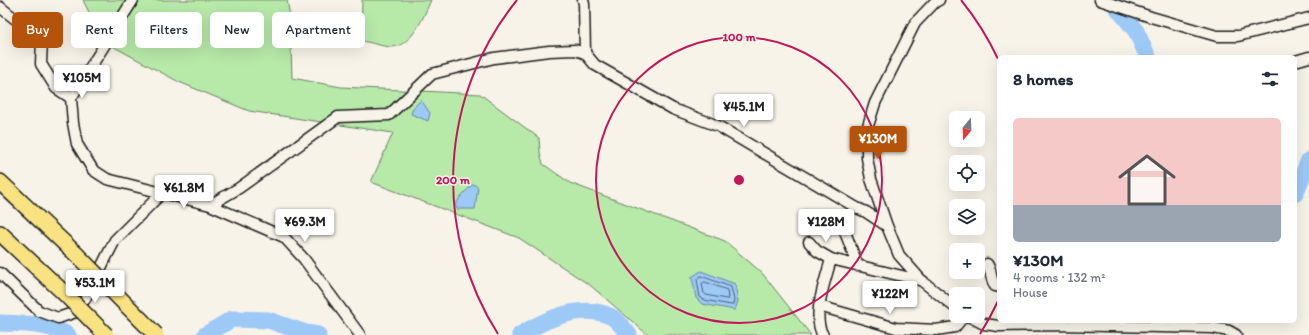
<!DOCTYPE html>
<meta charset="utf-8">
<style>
:root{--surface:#fff;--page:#f6f6f7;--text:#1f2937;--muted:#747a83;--accent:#b45309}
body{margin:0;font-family:Itim,sans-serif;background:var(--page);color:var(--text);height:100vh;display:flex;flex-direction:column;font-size:15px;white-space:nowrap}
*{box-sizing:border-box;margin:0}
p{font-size:13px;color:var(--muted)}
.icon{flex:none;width:22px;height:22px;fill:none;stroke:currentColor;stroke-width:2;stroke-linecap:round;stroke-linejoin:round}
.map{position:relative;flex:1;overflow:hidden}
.panel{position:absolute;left:997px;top:55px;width:300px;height:268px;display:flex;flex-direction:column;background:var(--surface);border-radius:6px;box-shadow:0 4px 16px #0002}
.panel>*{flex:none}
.top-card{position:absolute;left:12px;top:12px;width:380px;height:36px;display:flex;gap:8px}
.needle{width:26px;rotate:199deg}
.buttons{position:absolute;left:949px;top:111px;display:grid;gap:8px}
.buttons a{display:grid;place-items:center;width:36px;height:36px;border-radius:6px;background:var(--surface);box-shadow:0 4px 16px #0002;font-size:20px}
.price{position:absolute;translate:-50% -34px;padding:0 9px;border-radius:4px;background:#fff;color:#222;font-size:13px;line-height:26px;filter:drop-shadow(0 1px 2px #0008)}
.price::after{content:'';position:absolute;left:50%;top:24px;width:12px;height:9px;margin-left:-6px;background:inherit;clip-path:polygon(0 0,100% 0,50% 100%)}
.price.active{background:var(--accent);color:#fff}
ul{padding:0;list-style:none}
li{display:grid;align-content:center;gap:8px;height:212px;padding:0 16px}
li span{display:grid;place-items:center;height:124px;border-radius:6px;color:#555}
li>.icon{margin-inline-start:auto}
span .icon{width:72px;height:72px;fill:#fffc;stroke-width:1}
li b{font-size:17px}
h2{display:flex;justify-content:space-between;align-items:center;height:48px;padding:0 16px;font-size:17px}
.tag{padding:0 14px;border-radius:6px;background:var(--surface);box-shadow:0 4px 16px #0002;font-size:14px;line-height:36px}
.tag.active{background:var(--accent);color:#fff}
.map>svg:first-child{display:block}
.green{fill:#b7e9a9;stroke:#6a8262}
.water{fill:#9cc9f6;stroke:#69849f}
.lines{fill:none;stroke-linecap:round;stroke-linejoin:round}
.shore{stroke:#4f6173;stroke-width:1}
.river{stroke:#9cc9f6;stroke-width:17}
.minor-casing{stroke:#1c1c1c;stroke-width:13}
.highway-casing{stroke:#1c1c1c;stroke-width:18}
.minor{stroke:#f7f3e8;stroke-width:10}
.highway{stroke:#f8e281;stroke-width:15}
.highway-bridge-casing{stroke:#1c1c1c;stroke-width:18;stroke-linecap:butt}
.highway-bridge{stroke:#f8e281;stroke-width:15}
.ring{fill:none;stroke:#c2185b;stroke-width:2}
.centre{fill:#c2185b;stroke:#f7f3e8;stroke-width:2}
.ring-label{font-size:12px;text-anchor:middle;font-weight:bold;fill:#c2185b;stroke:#f7f3e8;stroke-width:3;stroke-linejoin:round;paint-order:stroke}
</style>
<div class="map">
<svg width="1309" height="335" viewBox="0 0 1309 335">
<rect width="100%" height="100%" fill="#f7f3e8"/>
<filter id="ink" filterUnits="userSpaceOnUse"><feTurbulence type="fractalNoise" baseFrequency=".025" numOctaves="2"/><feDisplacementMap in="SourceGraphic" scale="8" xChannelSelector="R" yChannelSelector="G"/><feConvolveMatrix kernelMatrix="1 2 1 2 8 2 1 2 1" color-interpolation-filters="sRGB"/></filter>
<g filter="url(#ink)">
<path class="green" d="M83,0H287L290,16L292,78L341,87L480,94L539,138L540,152L543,164L570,183L725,241L762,273L811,335H648L591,286L519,238L371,182L393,133L249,111L179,82L103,41Z
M362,0H431C424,16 412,46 392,47C384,47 370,42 361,41Z"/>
<path class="water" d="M421,100L430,113L428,121L411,114L413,108Z
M473,184L478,187L475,209H457L455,205L461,196Z
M701,271L735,284L738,301L735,310L702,304L696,298L692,277Z"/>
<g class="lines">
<path class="shore" d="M701,276L731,287L734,300L733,305H731L704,300L700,297L697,280Z
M705,282L727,290L728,299H726L706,295L704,293L702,284Z"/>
<path class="river" d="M1111,0L1136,31L1148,57
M1295,194L1309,160
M0,323C22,324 48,323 68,335
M205,335L232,319L268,320L306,333L318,335
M520,335C546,319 582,302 612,317C619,321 624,329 629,335"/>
<defs>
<path id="minor" d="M583,0L584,4L585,53L595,65L673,109L718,126L857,208L866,212L887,226
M939,0L935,2L915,23L875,103L867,129V158L871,179L887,226L899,255L922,281L956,308
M1100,0L1151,17L1217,36H1238L1309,18
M0,7L42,40L41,64L56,88L71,98L73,123L77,144L93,170L107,179L210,205L284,237L304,259L360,335
M1295,61L1309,57
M71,98L133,0
M210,205L239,188L338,117L389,115L432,74L494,58L549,51L575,50L585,53
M842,224L858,266
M809,242L817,251L831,259
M987,264C992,270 990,279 995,286L999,287
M0,273L39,311L58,318L76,312L85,299L115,240L163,192
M819,306L896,328L936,330L955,327L964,316
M968,316L984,324L999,326L1057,325L1213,328L1229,331L1236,335
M823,335C811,317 826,279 831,259L923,281"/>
<path id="highway" d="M0,182L77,255
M0,233L63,292"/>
</defs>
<use href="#minor" class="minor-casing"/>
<use href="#highway" class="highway-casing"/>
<use href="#minor" class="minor"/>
<use href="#highway" class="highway"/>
<defs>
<path id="highway-bridge" d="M77,255L156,335
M63,292L106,335"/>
</defs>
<use href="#highway-bridge" class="highway-bridge-casing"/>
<use href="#highway-bridge" class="highway-bridge"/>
</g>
</g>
<g class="ring">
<circle cx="739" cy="180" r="143"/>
<path d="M998 301A286 286 0 0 1 980 334M498 334A286 286 0 0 1 517 0M961 0A286 286 0 0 1 998 59"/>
</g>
<circle cx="739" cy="180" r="6" class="centre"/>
<g class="ring-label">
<text x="739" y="41">100 m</text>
<text x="453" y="184">200 m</text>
</g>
</svg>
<div class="buttons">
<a><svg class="needle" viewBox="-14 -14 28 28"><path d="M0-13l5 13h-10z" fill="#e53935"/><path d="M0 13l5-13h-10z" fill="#747a83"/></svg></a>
<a><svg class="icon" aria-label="locate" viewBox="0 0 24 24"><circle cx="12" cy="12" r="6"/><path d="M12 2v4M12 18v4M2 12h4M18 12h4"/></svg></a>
<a><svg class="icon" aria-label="layers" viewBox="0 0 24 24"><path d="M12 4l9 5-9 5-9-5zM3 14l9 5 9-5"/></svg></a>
<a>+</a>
<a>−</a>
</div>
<b class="price" style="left:82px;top:99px">¥105M</b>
<b class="price" style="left:744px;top:128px">¥45.1M</b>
<b class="price active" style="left:878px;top:160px">¥130M</b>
<b class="price" style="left:184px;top:209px">¥61.8M</b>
<b class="price" style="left:305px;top:243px">¥69.3M</b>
<b class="price" style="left:826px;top:243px">¥128M</b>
<b class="price" style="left:95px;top:304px">¥53.1M</b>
<b class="price" style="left:890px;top:315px">¥122M</b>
<div class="top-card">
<a class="tag active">Buy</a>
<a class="tag">Rent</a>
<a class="tag">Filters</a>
<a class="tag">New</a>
<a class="tag">Apartment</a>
</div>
<section class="panel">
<h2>8 homes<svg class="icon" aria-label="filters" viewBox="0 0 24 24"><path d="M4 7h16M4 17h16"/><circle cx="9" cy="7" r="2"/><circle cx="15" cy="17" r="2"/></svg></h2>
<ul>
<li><span style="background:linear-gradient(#f6c9c9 70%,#9aa5b1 0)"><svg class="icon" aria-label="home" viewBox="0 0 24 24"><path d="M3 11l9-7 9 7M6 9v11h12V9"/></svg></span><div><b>¥130M</b><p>4 rooms · 132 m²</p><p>House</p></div></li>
</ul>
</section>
</div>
